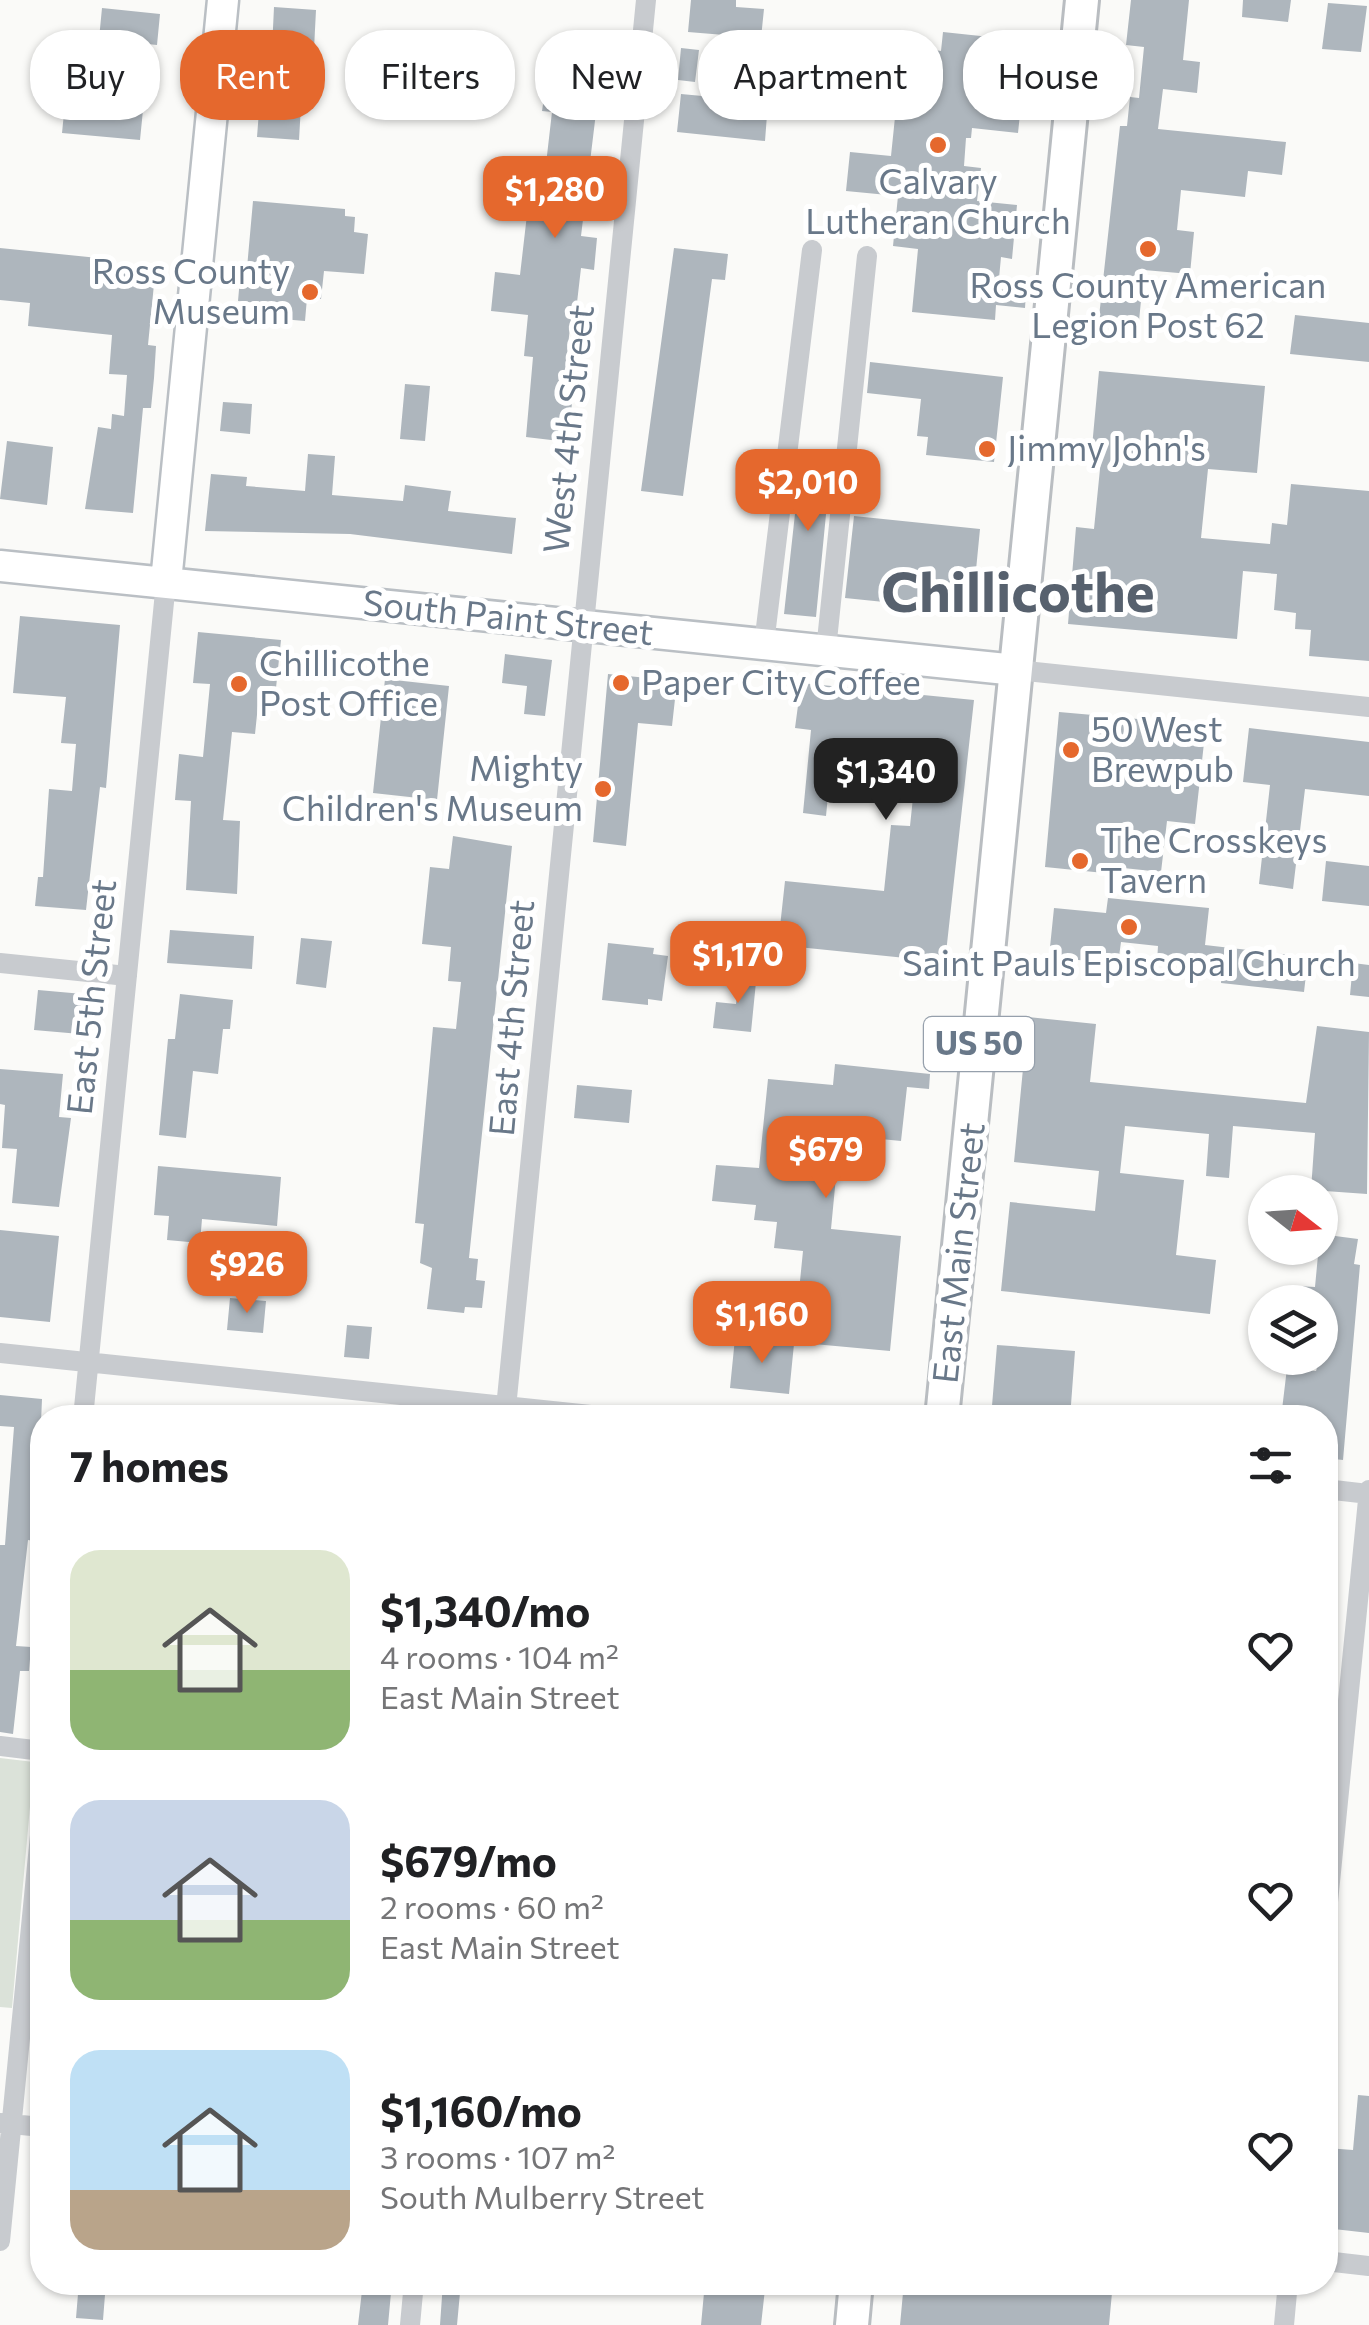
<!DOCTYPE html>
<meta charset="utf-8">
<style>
:root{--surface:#fff;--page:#f2f2f2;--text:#202124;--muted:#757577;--accent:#e5682d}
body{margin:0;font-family:Commissioner,sans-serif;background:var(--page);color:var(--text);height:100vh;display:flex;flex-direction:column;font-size:38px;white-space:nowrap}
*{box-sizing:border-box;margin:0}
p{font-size:32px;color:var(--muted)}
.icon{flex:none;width:55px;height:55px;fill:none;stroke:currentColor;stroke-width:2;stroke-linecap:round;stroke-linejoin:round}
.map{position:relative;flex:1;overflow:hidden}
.side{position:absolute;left:30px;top:1405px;width:1308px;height:890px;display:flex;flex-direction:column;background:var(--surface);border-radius:40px;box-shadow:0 2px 8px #0004}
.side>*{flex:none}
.guide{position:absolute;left:30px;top:30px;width:1310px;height:90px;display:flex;gap:20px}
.needle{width:65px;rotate:107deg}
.tools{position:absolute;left:1248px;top:1175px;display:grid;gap:20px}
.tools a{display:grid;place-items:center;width:90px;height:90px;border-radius:50%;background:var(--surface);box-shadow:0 2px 8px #0004;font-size:50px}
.price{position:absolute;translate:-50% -85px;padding:0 22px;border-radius:20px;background:var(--accent);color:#fff;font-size:32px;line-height:65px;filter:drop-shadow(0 2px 5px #0008)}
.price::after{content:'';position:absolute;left:50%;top:60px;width:30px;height:22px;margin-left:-15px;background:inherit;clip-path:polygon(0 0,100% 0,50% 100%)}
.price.current{background:#222;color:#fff}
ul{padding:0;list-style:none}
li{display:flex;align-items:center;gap:30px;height:250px;padding:0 40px}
li span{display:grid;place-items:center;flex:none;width:280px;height:200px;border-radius:30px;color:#555}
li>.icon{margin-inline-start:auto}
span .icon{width:120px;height:120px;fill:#fffc;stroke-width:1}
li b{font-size:42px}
h2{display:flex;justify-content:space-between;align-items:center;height:120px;padding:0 40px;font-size:42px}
.pill{padding:0 35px;border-radius:40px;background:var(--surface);box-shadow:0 2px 8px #0004;font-size:35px;line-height:90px}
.pill.current{background:var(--accent);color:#fff}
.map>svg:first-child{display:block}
.green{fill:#dbe2d9}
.building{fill:#aeb6bd}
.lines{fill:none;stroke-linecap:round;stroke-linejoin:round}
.secondary-casing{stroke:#babfc4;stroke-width:35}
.primary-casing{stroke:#b9bdc1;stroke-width:38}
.street{stroke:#c8cbcf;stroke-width:20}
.secondary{stroke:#fff;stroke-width:30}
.primary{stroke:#fff;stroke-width:32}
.poi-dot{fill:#e5682d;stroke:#fff;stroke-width:4}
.labels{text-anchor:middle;stroke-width:10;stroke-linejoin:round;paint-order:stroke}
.shield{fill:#fff;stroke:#96a0ac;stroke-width:2.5}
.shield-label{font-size:32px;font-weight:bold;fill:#697889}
.poi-label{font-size:35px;fill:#697889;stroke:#fff;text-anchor:start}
.street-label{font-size:35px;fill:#697889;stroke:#fff}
.town-label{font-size:55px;font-weight:bold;fill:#57616e;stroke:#fff}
</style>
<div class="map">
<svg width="1369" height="2325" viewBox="0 0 1369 2325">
<rect width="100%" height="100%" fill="#fafaf8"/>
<path class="green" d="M0,1758L34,1762L12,2008L0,2007Z"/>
<path class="building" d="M691,0H736V7L764,9L761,38L688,32Z
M1131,0H1189L1183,60L1200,62L1197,93L1163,89L1158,129L1286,142L1282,175L1248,171L1245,197L1181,190L1177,230L1194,232L1190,274L1144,270L1139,321L1099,317L1120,126H1127L1130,97L1139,98L1144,47L1126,45Z
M1243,0H1291L1288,22L1242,17Z
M1328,3L1367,6L1361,52L1322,49Z
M274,7L316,10L312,88H302L299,140L257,137L259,111L269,112Z
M102,8L160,14L157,45L99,39Z
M943,32L1028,41L1024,80L1030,81L1029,95H1022L1018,133L972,128L971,138H966L964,166L981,168L977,201L1017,205L1012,259L1001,257L998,289L1026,292L1025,308L996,305L995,320L912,312L918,249L893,246L898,196L846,191L850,152L891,156L898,88L930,91L935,50L941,51Z
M681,48L699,50L695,82L678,80Z
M551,50L603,55L581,236L597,238L594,270L581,268L575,320L571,319L566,363L576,364L568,442L526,437L533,357L524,356L528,315L491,311L495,272L520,275L528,206L511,204L516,161L546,164L552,112L542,111Z
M66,93L144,100L140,140L62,133Z
M681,94L768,102L765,141L677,132Z
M253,201L345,209V216L355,217L354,232L368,234L364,274L324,271L321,299L307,298L305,321L258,317L259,303L238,301L241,267L247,268Z
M0,248L108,259L107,269L155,274L148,345L156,346L154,378L151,408H143L133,513L85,509L98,427L111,429L112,414L124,416L127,375L109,374L112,335L28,326L30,303L0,300Z
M674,248L728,254L725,280L712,279L683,496L641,491Z
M1295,315L1369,323V362L1290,354Z
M870,362L1003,377L994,462L926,455L928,437L917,436L921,399L867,393Z
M1099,371L1265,386L1257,473L1208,469L1201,538L1270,544L1272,523L1287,525L1291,484L1369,491V661L1309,656L1311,630L1295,629L1296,613L1274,610L1277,574L1243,571L1237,639L1068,624L1076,527L1094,529L1101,459L1091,458Z
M405,384L430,386L425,441L400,439Z
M223,402L252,404L250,434L220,431Z
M7,441L53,447L47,505L0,499Z
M802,450L832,453L816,617L784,614Z
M308,454L335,456L332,495L403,501L405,485L451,491L448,511L516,518L512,554L350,534L205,531L211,474L247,477L246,486L305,491Z
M854,516L980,529L972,611L845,598Z
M20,616L120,625L106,788L100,787L86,910L35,906L38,877H43L49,789L72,791L76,744L61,743L66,697L13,693Z
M198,632L281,640L276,688L260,686L255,734L232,732L223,820L240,821L237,894L186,890L191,801L175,800L179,754L203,757L210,684L193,683Z
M505,654L552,660L545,716L524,714L527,686L502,683Z
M608,674L677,681L672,726L638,723L626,846L593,842Z
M385,679L449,686L437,800L373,793Z
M801,683L974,700L945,962L778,945L785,881L884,891L891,825L910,826L918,750L880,746L878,759L832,755L826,816L803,813L811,730L795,728Z
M1059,712L1206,725L1195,824L1167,821L1161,872L1114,867V874L1045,867Z
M1249,728L1369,742V796L1305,789L1293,889L1259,884L1270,785L1243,782Z
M453,836L512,846L469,1258L478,1259L476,1280L485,1281L482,1308L465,1307L464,1313L427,1309L432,1268L420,1263L424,1224L415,1223L433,1027L456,1029L461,982L448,981L451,947L422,944L430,867L449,869Z
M1326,861L1369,866V906L1322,901Z
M1108,898L1209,908L1205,945L1308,957L1304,992L1221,983L1222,968L1157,962L1158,946L1121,942L1118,964L1049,957L1054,908L1106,913Z
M170,930L254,936L252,969L167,963Z
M301,938L332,941L326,988L296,984Z
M608,943L654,948L653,954L668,956L662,1001L648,999V1005L602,1000Z
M1353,963L1369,965V997L1350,995Z
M739,970L757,972L751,1032L713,1028L716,1002L736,1004Z
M38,990L83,994L80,1034L34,1030Z
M180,994L233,1000L230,1029H223L218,1074L193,1071L186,1138L159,1135L168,1039H175Z
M1028,1017L1096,1024L1090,1082L1306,1103L1317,1026L1369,1032L1367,1194L1311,1190L1315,1133L1233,1126L1229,1178L1206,1176L1209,1134L1125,1126L1120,1173L1184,1180L1176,1255L1216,1260L1210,1314L1001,1291L1010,1202L1095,1211L1099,1171L1014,1162Z
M835,1064L930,1074L929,1089L907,1087L901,1141L840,1135L831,1229L901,1236L890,1351L781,1341L783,1320L796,1321L803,1251L774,1248L777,1222L754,1220L756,1205L712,1201L716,1165L759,1168L768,1079L833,1085Z
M0,1069L63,1074L59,1117L71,1118L59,1207L12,1203L17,1149L2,1148L5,1105L0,1104Z
M577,1085L632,1090L629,1123L574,1118Z
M158,1166L281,1177L277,1226L202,1219L200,1243L167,1240L169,1216L154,1215Z
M0,1230L59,1236L50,1322L0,1317Z
M1320,1234L1358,1239L1354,1264L1360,1265L1343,1460L1325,1458V1418H1281L1287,1368L1316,1371L1320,1358V1302H1294L1296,1286L1315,1287Z
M230,1298L266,1301L263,1333L227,1330Z
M347,1325L372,1327L369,1359L344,1357Z
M735,1338L794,1344L789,1394L730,1388Z
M997,1345L1075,1351L1070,1418H991Z
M0,1395L42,1399L37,1518L34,1541L28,1540L16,1646L31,1647L29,1671H20L13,1734L0,1732V1545H5L14,1427L0,1426Z
M1358,2095L1369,2096V2233L1325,2228L1327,2148L1353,2150Z
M79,2282H106L103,2320L76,2318Z
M363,2282H392L388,2325H358Z
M443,2282H461L457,2325H440Z
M705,2282H759L758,2288L765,2289L761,2325H701Z
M904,2282H1113L1109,2325H900Z"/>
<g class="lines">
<defs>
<path id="secondary" d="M0,566L1016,670
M166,582L223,0"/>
<path id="primary" d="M942,1418L1082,0
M852,2325L856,2282"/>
</defs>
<use href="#secondary" class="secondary-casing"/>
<use href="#primary" class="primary-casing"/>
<path class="street" d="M764,644L812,250
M826,650L867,256
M1016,670L1369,707
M0,963L127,976
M0,1353L619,1418
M83,1418L166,582
M505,1418L646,0
M1325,1489L1369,1494
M0,1746L42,1751
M1325,1932L1369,1490
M0,2123L42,2127
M0,2241L42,1815
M1325,2261L1369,2266
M410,2325L414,2282
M1284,2325L1288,2282"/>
<use href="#secondary" class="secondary"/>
<use href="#primary" class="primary"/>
</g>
<g class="poi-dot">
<circle cx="938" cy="145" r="10"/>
<circle cx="1148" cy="249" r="10"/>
<circle cx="310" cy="292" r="10"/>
<circle cx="987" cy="449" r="10"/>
<circle cx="621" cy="683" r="10"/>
<circle cx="239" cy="684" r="10"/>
<circle cx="1071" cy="750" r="10"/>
<circle cx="603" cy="789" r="10"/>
<circle cx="1080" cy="861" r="10"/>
<circle cx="1129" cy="927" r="10"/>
</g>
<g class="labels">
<rect class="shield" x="924" y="1017" width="110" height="54" rx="8"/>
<g class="shield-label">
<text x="979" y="1055">US 50</text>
</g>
<g class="poi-label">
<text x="938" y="194" text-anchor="middle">Calvary<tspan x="938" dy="40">Lutheran Church</tspan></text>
<text x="290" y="284" text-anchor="end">Ross County<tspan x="290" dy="40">Museum</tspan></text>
<text x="1148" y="298" text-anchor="middle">Ross County American<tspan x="1148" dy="40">Legion Post 62</tspan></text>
<text x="1007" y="461">Jimmy John's</text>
<text x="259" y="676">Chillicothe<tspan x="259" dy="40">Post Office</tspan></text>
<text x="641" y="695">Paper City Coffee</text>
<text x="1091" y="742">50 West<tspan x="1091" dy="40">Brewpub</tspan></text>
<text x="583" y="781" text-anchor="end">Mighty<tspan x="583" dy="40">Children's Museum</tspan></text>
<text x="1100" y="853">The Crosskeys<tspan x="1100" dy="40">Tavern</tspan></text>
<text x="1129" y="976" text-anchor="middle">Saint Pauls Episcopal Church</text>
</g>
<g class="street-label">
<text transform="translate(569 429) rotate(-84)" y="12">West 4th Street</text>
<text transform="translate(508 618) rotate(6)" y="12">South Paint Street</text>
<text transform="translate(92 997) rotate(-84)" y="12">East 5th Street</text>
<text transform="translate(512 1018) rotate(-85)" y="12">East 4th Street</text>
<text transform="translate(959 1253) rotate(-84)" y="12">East Main Street</text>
</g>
<g class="town-label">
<text x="1018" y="612">Chillicothe</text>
</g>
</g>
</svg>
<div class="tools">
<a><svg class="needle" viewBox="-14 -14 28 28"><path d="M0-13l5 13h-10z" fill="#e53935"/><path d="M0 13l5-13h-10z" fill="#757577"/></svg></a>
<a><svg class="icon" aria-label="layers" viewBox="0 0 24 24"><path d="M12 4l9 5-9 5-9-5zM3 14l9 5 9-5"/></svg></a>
</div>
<b class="price" style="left:555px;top:241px">$1,280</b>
<b class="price" style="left:808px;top:534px">$2,010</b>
<b class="price current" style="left:886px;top:823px">$1,340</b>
<b class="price" style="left:738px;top:1006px">$1,170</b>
<b class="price" style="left:826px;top:1201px">$679</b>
<b class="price" style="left:247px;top:1316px">$926</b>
<b class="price" style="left:762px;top:1366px">$1,160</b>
<div class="guide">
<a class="pill">Buy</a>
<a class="pill current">Rent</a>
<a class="pill">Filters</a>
<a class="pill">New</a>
<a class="pill">Apartment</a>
<a class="pill">House</a>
</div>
<section class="side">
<h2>7 homes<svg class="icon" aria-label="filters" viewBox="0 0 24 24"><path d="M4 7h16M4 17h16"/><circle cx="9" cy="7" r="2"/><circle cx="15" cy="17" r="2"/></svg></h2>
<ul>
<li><span style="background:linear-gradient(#dfe7d0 60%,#8fb573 0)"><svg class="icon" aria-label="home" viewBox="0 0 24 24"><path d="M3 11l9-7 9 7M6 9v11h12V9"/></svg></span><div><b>$1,340/mo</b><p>4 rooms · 104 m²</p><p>East Main Street</p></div><svg class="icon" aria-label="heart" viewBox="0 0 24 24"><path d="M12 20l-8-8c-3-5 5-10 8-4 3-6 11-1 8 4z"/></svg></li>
<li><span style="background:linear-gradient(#c9d6e8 60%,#8fb573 0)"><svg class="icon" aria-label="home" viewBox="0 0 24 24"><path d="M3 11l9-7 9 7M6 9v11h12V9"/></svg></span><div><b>$679/mo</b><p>2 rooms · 60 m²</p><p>East Main Street</p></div><svg class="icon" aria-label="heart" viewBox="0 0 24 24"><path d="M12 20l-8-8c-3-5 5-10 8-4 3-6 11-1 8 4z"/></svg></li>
<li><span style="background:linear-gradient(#bfe0f5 70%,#b9a48a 0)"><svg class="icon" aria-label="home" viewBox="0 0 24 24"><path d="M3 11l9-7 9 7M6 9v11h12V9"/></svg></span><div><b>$1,160/mo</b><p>3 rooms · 107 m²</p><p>South Mulberry Street</p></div><svg class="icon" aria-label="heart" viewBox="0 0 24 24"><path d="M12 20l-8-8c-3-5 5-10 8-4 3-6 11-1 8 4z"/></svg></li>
</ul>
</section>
</div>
